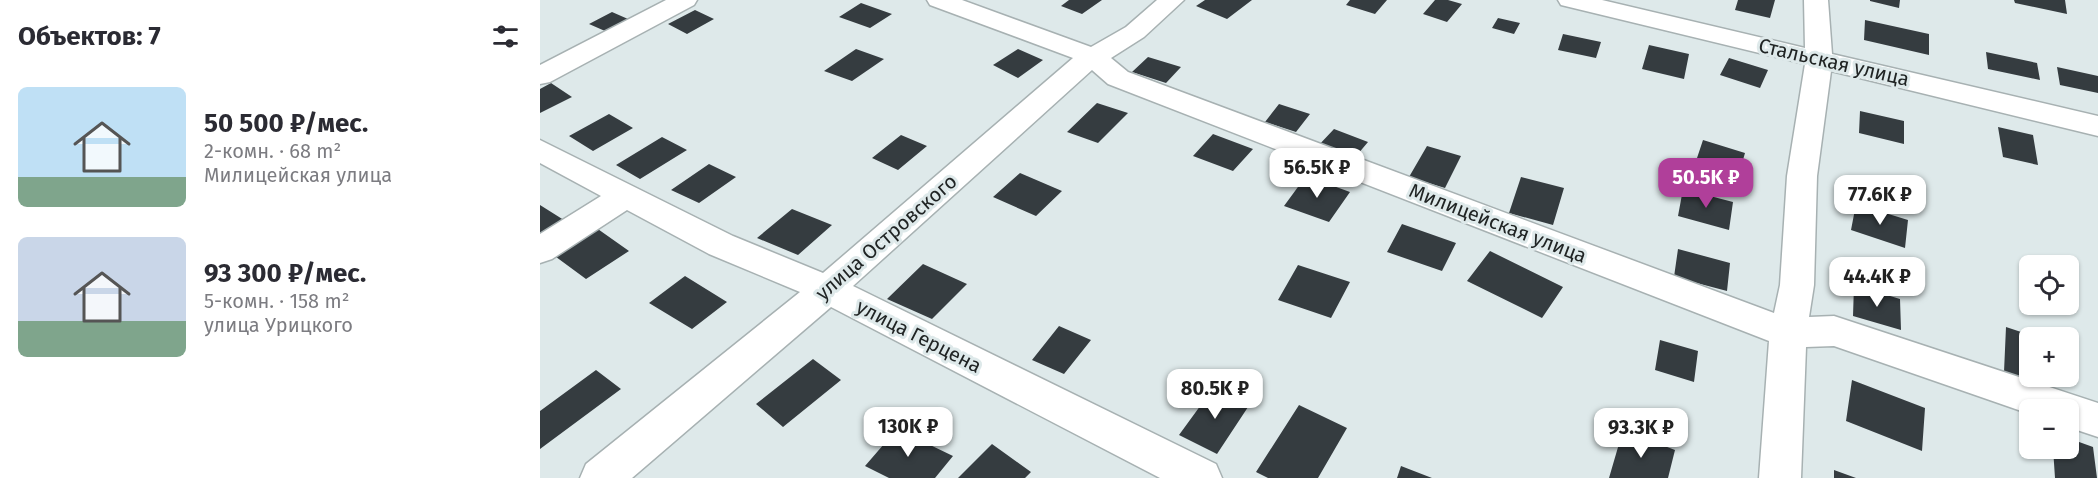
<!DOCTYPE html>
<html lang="ru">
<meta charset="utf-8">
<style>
:root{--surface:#fff;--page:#f7f7f7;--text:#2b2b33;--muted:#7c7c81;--accent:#b03f9a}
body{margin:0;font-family:"Fira Sans",sans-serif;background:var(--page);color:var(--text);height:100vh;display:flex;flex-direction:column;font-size:22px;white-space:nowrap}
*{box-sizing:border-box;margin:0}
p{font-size:20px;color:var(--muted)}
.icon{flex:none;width:33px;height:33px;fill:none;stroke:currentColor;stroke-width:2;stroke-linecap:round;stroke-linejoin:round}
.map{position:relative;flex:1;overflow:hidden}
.details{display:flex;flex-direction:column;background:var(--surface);width:540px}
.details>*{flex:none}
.fabs{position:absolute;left:1479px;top:255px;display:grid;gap:12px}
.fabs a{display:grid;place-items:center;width:60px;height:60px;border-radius:9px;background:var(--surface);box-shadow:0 2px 4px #0004;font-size:30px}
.price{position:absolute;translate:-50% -51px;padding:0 14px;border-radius:12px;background:#fff;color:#222;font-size:20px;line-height:39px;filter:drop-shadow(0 2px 3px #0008)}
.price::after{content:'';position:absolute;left:50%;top:36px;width:18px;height:14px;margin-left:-9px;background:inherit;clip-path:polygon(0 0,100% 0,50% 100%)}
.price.selected{background:var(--accent);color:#fff}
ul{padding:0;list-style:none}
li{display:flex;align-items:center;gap:18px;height:150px;padding:0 18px}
li span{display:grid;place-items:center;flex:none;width:168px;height:120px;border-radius:9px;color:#555}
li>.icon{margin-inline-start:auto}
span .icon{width:72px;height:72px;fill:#fffc;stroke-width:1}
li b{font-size:26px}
h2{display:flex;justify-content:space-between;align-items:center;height:72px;padding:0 18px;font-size:26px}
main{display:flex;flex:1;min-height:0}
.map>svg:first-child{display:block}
.building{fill:#353c40}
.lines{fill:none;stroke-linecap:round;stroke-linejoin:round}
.minor-casing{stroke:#a7b1b2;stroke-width:3}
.minor{fill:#fff;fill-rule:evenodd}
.labels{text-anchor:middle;stroke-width:6;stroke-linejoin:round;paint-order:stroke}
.street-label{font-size:20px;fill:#202424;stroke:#dee9ea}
</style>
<main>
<section class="details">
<h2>Объектов: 7<svg class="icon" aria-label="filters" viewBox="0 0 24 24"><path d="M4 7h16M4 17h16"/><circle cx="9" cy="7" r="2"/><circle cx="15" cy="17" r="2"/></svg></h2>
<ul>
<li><span style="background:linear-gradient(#bfe0f5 75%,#7fa58c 0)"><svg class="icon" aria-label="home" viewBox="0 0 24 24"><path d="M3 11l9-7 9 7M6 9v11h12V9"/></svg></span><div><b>50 500 ₽/мес.</b><p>2-комн. · 68 m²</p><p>Милицейская улица</p></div></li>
<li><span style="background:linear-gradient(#c9d6e8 70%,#7fa58c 0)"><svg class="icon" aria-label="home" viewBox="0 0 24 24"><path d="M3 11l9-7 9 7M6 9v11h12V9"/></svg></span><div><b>93 300 ₽/мес.</b><p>5-комн. · 158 m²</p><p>улица Урицкого</p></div></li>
</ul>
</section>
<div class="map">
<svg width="1558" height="478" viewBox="0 0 1558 478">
<rect width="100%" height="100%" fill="#dee9ea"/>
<path class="building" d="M529,0H562L542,14L521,6Z
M665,0H712L687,19L656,6Z
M810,0H847L835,14L806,5Z
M895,0H908L922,4L907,22L883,14Z
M1198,0H1235L1230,18L1195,10Z
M1330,0H1360L1359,8L1330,1Z
M1474,0H1525L1527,14L1475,3Z
M321,3L352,14L330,28L299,17Z
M155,10L174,19L147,34L128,24Z
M72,12L88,19L65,31L49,24Z
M958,18L980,23L974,34L952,28Z
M1325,20L1389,34V55L1324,40Z
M1023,34L1061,42L1056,58L1018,50Z
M1109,45L1149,54L1144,79L1102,69Z
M316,49L344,59L312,81L284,71Z
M478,49L503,60L478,78L453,65Z
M1446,52L1497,63L1500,80L1448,69Z
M608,57L641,67L626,83L592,72Z
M1189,58L1228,70L1220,88L1180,75Z
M1517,67L1558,76V93L1520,85Z
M11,83L32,97L0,113V89Z
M557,103L588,113L558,143L527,132Z
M739,104L770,114L756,132L725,122Z
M1320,111L1364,121V144L1319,133Z
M69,114L93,128L53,151L29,136Z
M1458,127L1493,135L1498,165L1463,157Z
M794,129L828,142L812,161L777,147Z
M673,134L713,149L693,171L653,156Z
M361,135L387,146L358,170L332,158Z
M122,137L147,150L100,179L76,165Z
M1163,140L1205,153L1198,177L1155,164Z
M887,146L921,156L905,188L869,177Z
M169,164L196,177L159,203L131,190Z
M480,173L522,191L496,216L453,197Z
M766,176L810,192L789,222L744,206Z
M981,177L1024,188L1013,225L969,213Z
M1143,189L1193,202L1189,230L1138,216Z
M1316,204L1368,220L1365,248L1311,230Z
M0,205L27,222L0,239Z
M252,209L292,225L258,255L217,238Z
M862,224L916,243L902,271L847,252Z
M55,227L89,251L46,279L12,254Z
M1138,249L1190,263L1187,291L1134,277Z
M950,251L1023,287L1002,318L927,281Z
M383,264L427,284L392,319L347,299Z
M758,265L810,282L791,318L738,300Z
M145,276L187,302L152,329L109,303Z
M1314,285L1360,299L1361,330L1313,316Z
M519,326L551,340L524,374L492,360Z
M1466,327L1496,337L1490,338V376H1503V387L1464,372Z
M1120,340L1158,351L1154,382L1115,370Z
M273,359L301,380L243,427L216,404Z
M56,370L81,389L0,449V411Z
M1312,380L1385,408L1382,451L1306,421Z
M674,387L710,404L677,454L639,435Z
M759,405L807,428L778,478H728L716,472Z
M357,429L413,456L395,478H349L325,466Z
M1083,430L1135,450L1128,478H1069Z
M1528,438L1553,447L1557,478H1515L1513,448H1528Z
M452,444L491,472L485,478H418Z
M861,466L892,478H857Z
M1294,470L1316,478H1294Z"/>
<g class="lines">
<defs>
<path id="minor" d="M126,0H157L154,5L10,82L0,84V65Z
M387,0H422L551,47L586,27L617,0H644L604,37L571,58L588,72L1234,313L1240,285L1247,176L1265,64L1021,5L1018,0H1062L1265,48L1264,0H1288L1292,54L1558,116V136L1291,71L1277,176L1274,285L1269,317L1294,316L1558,403V437L1528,427V410H1490V414L1294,346L1266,347L1261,478H1219L1229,341L568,84L552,70L313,286L676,464L682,478H620L291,307L92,478H40L46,464L260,292L169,254L87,210L12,259L0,263V234L61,196L0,163V140L193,236L283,273L533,58L390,5Z"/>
</defs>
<use href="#minor" class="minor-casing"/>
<use href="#minor" class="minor"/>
</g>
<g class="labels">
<g class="street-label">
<text transform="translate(1294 62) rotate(13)" y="7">Стальская улица</text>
<text transform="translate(958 223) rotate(21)" y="7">Милицейская улица</text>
<text transform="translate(346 237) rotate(-41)" y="7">улица Островского</text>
<text transform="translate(379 336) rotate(27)" y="7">улица Герцена</text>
</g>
</g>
</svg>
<div class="fabs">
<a><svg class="icon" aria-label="locate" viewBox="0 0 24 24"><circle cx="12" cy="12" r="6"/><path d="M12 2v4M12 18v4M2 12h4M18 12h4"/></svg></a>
<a>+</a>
<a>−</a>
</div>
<b class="price" style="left:777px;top:199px">56.5K ₽</b>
<b class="price selected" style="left:1166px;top:209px">50.5K ₽</b>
<b class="price" style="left:1340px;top:226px">77.6K ₽</b>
<b class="price" style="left:1337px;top:308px">44.4K ₽</b>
<b class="price" style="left:675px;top:420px">80.5K ₽</b>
<b class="price" style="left:368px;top:458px">130K ₽</b>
<b class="price" style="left:1101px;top:459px">93.3K ₽</b>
</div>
</main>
